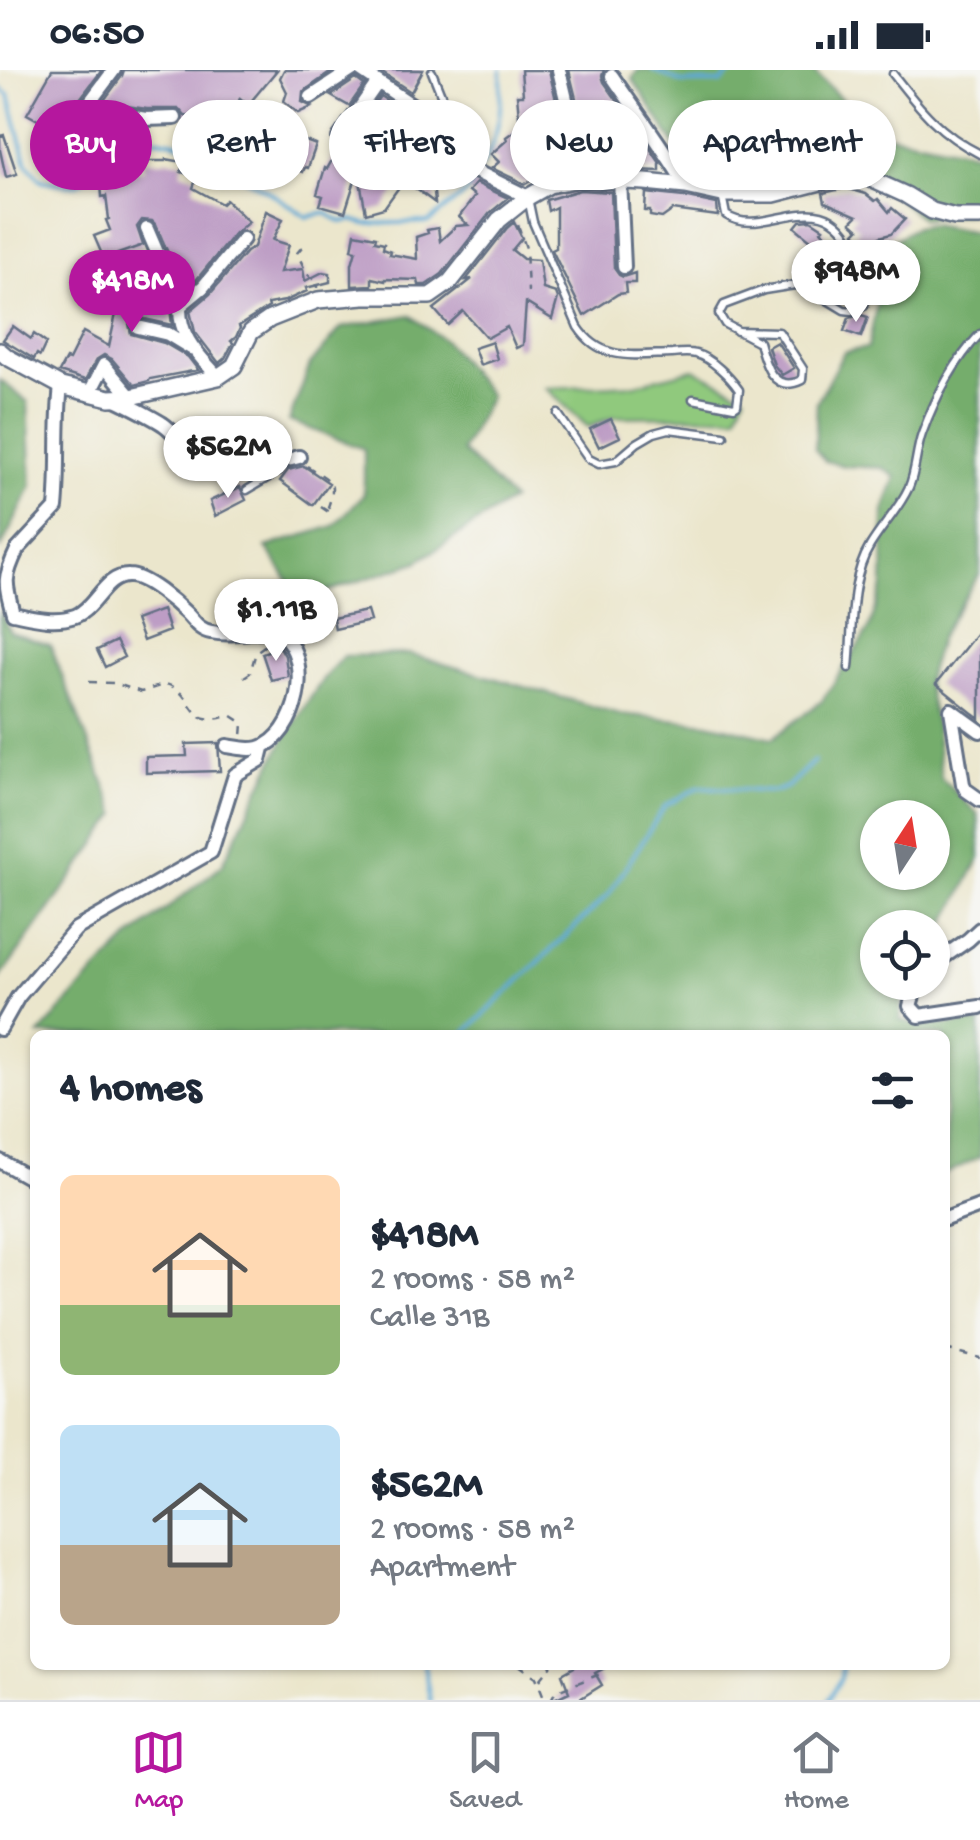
<!DOCTYPE html>
<meta charset="utf-8">
<style>
:root{--surface:#fff;--page:#f2f2f3;--text:#1f2937;--muted:#747a83;--line:#e0e1e3;--accent:#b5179e}
body{margin:0;font-family:"Gochi Hand",sans-serif;background:var(--page);color:var(--text);height:100vh;display:flex;flex-direction:column;font-size:38px;white-space:nowrap}
*{box-sizing:border-box;margin:0}
p{font-size:32px;color:var(--muted)}
.icon{flex:none;width:55px;height:55px;fill:none;stroke:currentColor;stroke-width:2;stroke-linecap:round;stroke-linejoin:round}
.map{position:relative;flex:1;overflow:hidden}
.sheet{position:absolute;left:30px;top:960px;width:920px;height:640px;display:flex;flex-direction:column;background:var(--surface);border-radius:15px;box-shadow:0 2px 8px #0004}
.sheet>*{flex:none}
.guide{position:absolute;left:30px;top:30px;width:920px;height:90px;display:flex;gap:20px}
.needle{width:65px;rotate:12deg}
.controls{position:absolute;left:860px;top:730px;display:grid;gap:20px}
.controls a{display:grid;place-items:center;width:90px;height:90px;border-radius:50%;background:var(--surface);box-shadow:0 2px 8px #0004;font-size:50px}
.price{position:absolute;translate:-50% -85px;padding:0 22px;border-radius:35px;background:#fff;color:#222;font-size:32px;line-height:65px;filter:drop-shadow(0 2px 5px #0008)}
.price::after{content:'';position:absolute;left:50%;top:60px;width:30px;height:22px;margin-left:-15px;background:inherit;clip-path:polygon(0 0,100% 0,50% 100%)}
.price.active{background:var(--accent);color:#fff}
ul{padding:0;list-style:none}
li{display:flex;align-items:center;gap:30px;height:250px;padding:0 30px}
li span{display:grid;place-items:center;flex:none;width:280px;height:200px;border-radius:15px;color:#555}
li>.icon{margin-inline-start:auto}
span .icon{width:120px;height:120px;fill:#fffc;stroke-width:1}
li b{font-size:42px}
h2{display:flex;justify-content:space-between;align-items:center;height:120px;padding:0 30px;font-size:42px}
.pill{padding:0 35px;border-radius:45px;background:var(--surface);box-shadow:0 2px 8px #0004;font-size:35px;line-height:90px}
.pill.active{background:var(--accent);color:#fff}
.status{display:flex;justify-content:space-between;align-items:center;height:70px;padding:0 50px;background:var(--surface);direction:ltr}
.status svg{height:28px;fill:currentColor}
.tab-bar{display:flex;justify-content:space-around;align-items:center;height:140px;border-top:2px solid var(--line);background:var(--surface);font-size:28px;color:var(--muted)}
.tab-bar a{display:grid;justify-items:center;gap:5px}
.tab-bar .active{color:var(--accent)}
.map>svg:first-child{display:block}
.green{fill:#90c97d;stroke:#567c6e;stroke-width:2.5}
.forest{fill:#74ad6c;stroke:#486e65;stroke-width:2.5;fill-rule:evenodd}
.lines{fill:none;stroke-linecap:round;stroke-linejoin:round}
.stream{stroke:#5da9d5;stroke-width:4}
.building{fill:#bd9dc5}
.service-casing{stroke:#646f84;stroke-width:11}
.minor-casing{stroke:#646f84;stroke-width:18}
.tertiary-casing{stroke:#646f84;stroke-width:20}
.path{stroke:#646f84;stroke-width:2.5;stroke-dasharray:8 8;stroke-linecap:butt}
.service{stroke:#fff;stroke-width:6}
.minor{stroke:#fff;stroke-width:12}
.tertiary{stroke:#fff;stroke-width:15}
</style>
<div class="status"><b>06:50</b><svg viewBox="0 0 49 12"><path d="M0 12V9h3v3zM5 12V6h3v6zM10 12V3h3v9zM15 12V0h3v12zM26 1h20v11H26zM47 4h2v5h-2z"/></svg></div>
<div class="map">
<svg width="980" height="1630" viewBox="0 0 980 1630">
<rect width="100%" height="100%" fill="#f6f6f2"/>
<filter id="ink" filterUnits="userSpaceOnUse"><feTurbulence type="fractalNoise" baseFrequency=".01" numOctaves="2"/><feDisplacementMap in="SourceGraphic" scale="20" xChannelSelector="R" yChannelSelector="G"/><feConvolveMatrix kernelMatrix="1 2 1 2 8 2 1 2 1" color-interpolation-filters="sRGB"/></filter>
<filter id="wash" filterUnits="userSpaceOnUse"><feTurbulence type="fractalNoise" baseFrequency=".0048" numOctaves="4" result="noise"/><feDisplacementMap in="SourceGraphic" scale="40" xChannelSelector="R" yChannelSelector="G"/><feGaussianBlur stdDeviation="2.25" result="paint"/><feColorMatrix in="noise" values="0 0 0 0 0 0 0 0 0 0 0 0 0 0 0 0 0 1.4 0 .05"/><feComposite in="paint" operator="in"/></filter>
<g filter="url(#wash)">
<rect width="100%" height="100%" fill="#ebe6cc"/>
<path class="green" d="M694,299L745,325L737,346L613,347L588,357L546,318L636,314Z"/>
<path class="forest" d="M638,0H815V3L875,62L980,83V142L922,149L856,93L770,112L696,108L632,8Z
M931,154L975,162L980,166V503L940,567L926,612L936,657L941,708L978,744L980,788L943,859L933,875L932,858H878V912L907,913L904,918L900,950L923,956L980,952V1087L945,1104V965H39L90,908L131,867L222,795L286,665L323,609L343,586L409,584L620,644L708,653L773,668L822,631L869,559L883,516L884,441L896,407L883,398L845,396L825,391L815,379L817,332L844,282L868,278L877,232L876,211L879,180L915,157ZM878,748H932V802H878Z
M410,245L445,271L490,326L462,381L512,430L417,492L301,530L266,477L334,456L364,424V379L289,351L310,295L341,258Z
M0,310L28,332L32,416L0,480Z
M0,540L10,562L50,575L117,745L0,908Z"/>
<g class="lines">
<path class="stream" d="M653,0L682,13H721L735,0
M0,18L9,25L27,94L41,110C53,112 68,117 79,113C93,109 99,78 120,70C136,64 173,70 188,76C198,80 206,88 214,93C227,101 242,106 255,114C274,124 290,136 307,147L326,143L341,152L352,150L366,154L429,152L467,122L476,106
M481,98C500,64 502,39 501,0
M463,965L608,825L665,736L699,717L773,722L787,717L814,691
M424,1595L430,1630
M828,1630L841,1608L842,1595"/>
</g>
<g id="blocks">
<path class="building" d="M52,0H102L66,47L65,52L69,63L62,78L58,81L40,73L47,55L27,44Z
M124,0H277L248,35L240,28L224,69L211,76L195,47L185,46L179,39H147L120,35L99,48L94,44L122,6Z
M284,0H334L303,22L302,32L312,37L298,43L284,31L287,22L280,8Z
M378,0H423L411,22Z
M521,0H549L564,65L568,100L543,104L525,114L492,98L499,92L491,84L507,70L506,67L520,57L517,25H523Z
M569,0H604L602,6L604,12L635,56L636,62L638,61L660,93V101L588,98L584,61Z
M356,9L364,15L349,36L331,26Z
M380,26L424,55L447,83L456,99L434,122L435,133L404,110L384,138L366,143L358,101L345,142L320,135L323,126L317,124L325,98L327,99L339,78L342,79L340,78L347,74Z
M4,65L17,104L6,107L0,80V66Z
M303,70L316,75L308,98L305,97L303,102L284,95L291,76L300,80Z
M166,89L183,92L181,102L197,107L193,118L222,134L226,130L249,152L235,163L196,210L184,220L156,155L152,151L142,150L137,157L143,175L104,189L94,166L110,160L106,150L109,149L106,126L102,127L101,114H108L107,102L144,100V91H166Z
M476,113L508,128L490,143L442,204L426,215H419L418,210L385,209V211L372,208V215L352,216V194L356,180L352,179L355,163L376,167L375,171L384,173L383,178L391,181L390,184L417,189L416,167L428,163L427,160L438,158L440,171L456,156L468,155L459,147L475,126L469,121Z
M846,118L866,124L875,131L878,129L889,142L892,138L905,149L891,164L880,167L868,177L855,163L859,159L851,152L857,146L825,132L823,123Z
M580,120L611,122L614,198L619,205L623,207L635,203V213H625L626,223L618,224L584,246L552,180L556,178V137L548,141L546,130Z
M646,123L684,127L717,134L718,146L673,140L662,148L650,146V141H645Z
M266,141L283,149L273,170L289,175L280,202L303,199L305,211L323,202L330,203V212L306,218L307,221L285,231L268,234L269,237L239,256L240,258L236,267L231,271L233,273L225,288L219,293L195,262L190,241L210,224L246,182L254,177Z
M811,150L823,158L821,160L826,165L818,176L795,157L800,151Z
M514,152L522,168L512,180L523,189L539,190L543,219L556,223L558,228L552,249L526,233L523,275L516,278L507,257L487,268L463,241L448,255L434,239L472,209L466,210L507,158Z
M114,195L129,198L128,210L154,200L170,238L172,255L136,247L129,254L131,264L164,273L188,287L198,300L150,309L149,311L134,315L112,289L104,285L96,290L85,310L59,302L66,289L69,290L83,262L109,276L116,244H120L123,222L104,219L110,217Z
M861,245L868,247L861,267L844,261L849,248Z
M13,256L31,269L34,264L46,273L40,286L37,284L34,289L3,270Z
M492,272L497,289L480,295L474,278Z
M777,272L794,298L782,305L774,295L768,277Z
M611,349L620,367L599,377L590,359Z
M304,396L329,413L313,435L280,411L288,400Z
M240,417L246,430L215,446L210,431Z
M247,525L255,537L227,553L220,542Z
M162,540L169,561L143,571L135,550Z
M367,541L370,551L335,559L333,548Z
M980,559V649L936,614Z
M116,571L124,587L105,597L97,580Z
M280,577L285,586L288,606L271,610L262,583Z
M218,673L220,701L146,703V687L187,686L186,674Z
M578,1595H611L595,1603L602,1615L578,1630H552L569,1622L562,1604Z"/>
</g>
</g>
<g filter="url(#ink)">
<use href="#blocks" fill-opacity="0" stroke="#646f84" stroke-width="2.5"/>
<g class="lines">
<defs>
<path id="service" d="M432,2L454,57V73
M893,4C920,39 940,64 980,84
M722,125L726,145C766,172 825,105 856,182C864,201 869,216 864,236L852,241L844,240L801,214L764,220L724,235L719,244L725,254L759,272C765,295 773,324 802,310L803,299L779,262L737,261
M528,128L533,152L578,257C601,292 633,285 672,284C680,283 688,282 696,284C711,288 730,307 739,320L737,335L734,337L693,329
M558,344L589,389L599,394L616,391L637,373L654,363L669,359L724,366
M247,420L277,402L285,391
M849,598C853,559 849,510 870,476C882,456 899,439 909,417C916,401 916,381 922,364C935,328 954,292 980,264"/>
<path id="minor" d="M114,0L75,52L80,61C98,63 109,55 122,45L146,49L175,48
M360,0L431,48L475,101L528,127
M559,0L574,63L579,109
M612,6C637,43 664,78 686,116
M311,27L352,0
M339,68L378,12
M620,109L624,197
M147,159L180,236
M138,257L168,264L191,278
M218,307C198,284 179,268 180,236L203,217L243,169
M61,316C56,356 60,397 56,438L17,480C3,509 5,513 13,543C33,547 54,553 75,546C97,537 104,505 129,506C145,506 176,533 187,544C195,552 199,560 211,562C231,566 254,561 274,559C314,578 301,656 266,675C255,682 240,678 227,676
M89,324L104,295L131,327
M114,328C130,336 147,344 163,354C172,360 178,369 186,376C220,404 259,398 299,387
M980,661L951,640L963,714L966,720L980,730
M932,895L968,870L980,859
M917,912L910,936L919,946L980,937
M0,959L18,927L76,859L211,782L235,705L260,690L263,678
M0,1091L35,1111
M945,1149L980,1136"/>
<path id="tertiary" d="M0,281L7,287L61,316L110,328L131,327L218,307L234,296L251,262L270,249L318,230L364,226H430L450,212L499,150L528,127L549,115L579,109L645,112L686,116L722,124H774L840,107L864,106L906,125L932,141L955,147H980"/>
</defs>
<use href="#service" class="service-casing"/>
<use href="#minor" class="minor-casing"/>
<use href="#tertiary" class="tertiary-casing"/>
<path class="path" d="M518,155L526,178L528,222
M302,177L297,183L307,204L318,213V218
M307,396C329,411 338,409 328,437L331,441L330,443L318,435
M244,607L250,603L256,582L267,574
M89,612L114,613L141,622L166,614C189,621 189,644 205,648C213,650 225,647 232,646L243,653L242,667
M945,1279L980,1288
M519,1595L536,1607L545,1630
M540,1610L552,1595
M551,1630L555,1622L600,1604"/>
<use href="#service" class="service"/>
<use href="#minor" class="minor"/>
<use href="#tertiary" class="tertiary"/>
</g>
</g>
</svg>
<div class="controls">
<a><svg class="needle" viewBox="-14 -14 28 28"><path d="M0-13l5 13h-10z" fill="#e53935"/><path d="M0 13l5-13h-10z" fill="#747a83"/></svg></a>
<a><svg class="icon" aria-label="locate" viewBox="0 0 24 24"><circle cx="12" cy="12" r="6"/><path d="M12 2v4M12 18v4M2 12h4M18 12h4"/></svg></a>
</div>
<b class="price" style="left:856px;top:255px">$948M</b>
<b class="price active" style="left:132px;top:265px">$418M</b>
<b class="price" style="left:228px;top:431px">$562M</b>
<b class="price" style="left:276px;top:594px">$1.11B</b>
<div class="guide">
<a class="pill active">Buy</a>
<a class="pill">Rent</a>
<a class="pill">Filters</a>
<a class="pill">New</a>
<a class="pill">Apartment</a>
</div>
<section class="sheet">
<h2>4 homes<svg class="icon" aria-label="filters" viewBox="0 0 24 24"><path d="M4 7h16M4 17h16"/><circle cx="9" cy="7" r="2"/><circle cx="15" cy="17" r="2"/></svg></h2>
<ul>
<li><span style="background:linear-gradient(#ffd9b3 65%,#8fb573 0)"><svg class="icon" aria-label="home" viewBox="0 0 24 24"><path d="M3 11l9-7 9 7M6 9v11h12V9"/></svg></span><div><b>$418M</b><p>2 rooms · 58 m²</p><p>Calle 31B</p></div></li>
<li><span style="background:linear-gradient(#bfe0f5 60%,#b9a48a 0)"><svg class="icon" aria-label="home" viewBox="0 0 24 24"><path d="M3 11l9-7 9 7M6 9v11h12V9"/></svg></span><div><b>$562M</b><p>2 rooms · 58 m²</p><p>Apartment</p></div></li>
</ul>
</section>
</div>
<nav class="tab-bar">
<a class="active"><svg class="icon" aria-label="map" viewBox="0 0 24 24"><path d="M3 6l6-2 6 2 6-2v14l-6 2-6-2-6 2zM9 4v14M15 6v14"/></svg>Map</a>
<a><svg class="icon" aria-label="saved" viewBox="0 0 24 24"><path d="M7 4h10v16l-5-4-5 4z"/></svg>Saved</a>
<a><svg class="icon" aria-label="home" viewBox="0 0 24 24"><path d="M3 11l9-7 9 7M6 9v11h12V9"/></svg>Home</a>
</nav>
